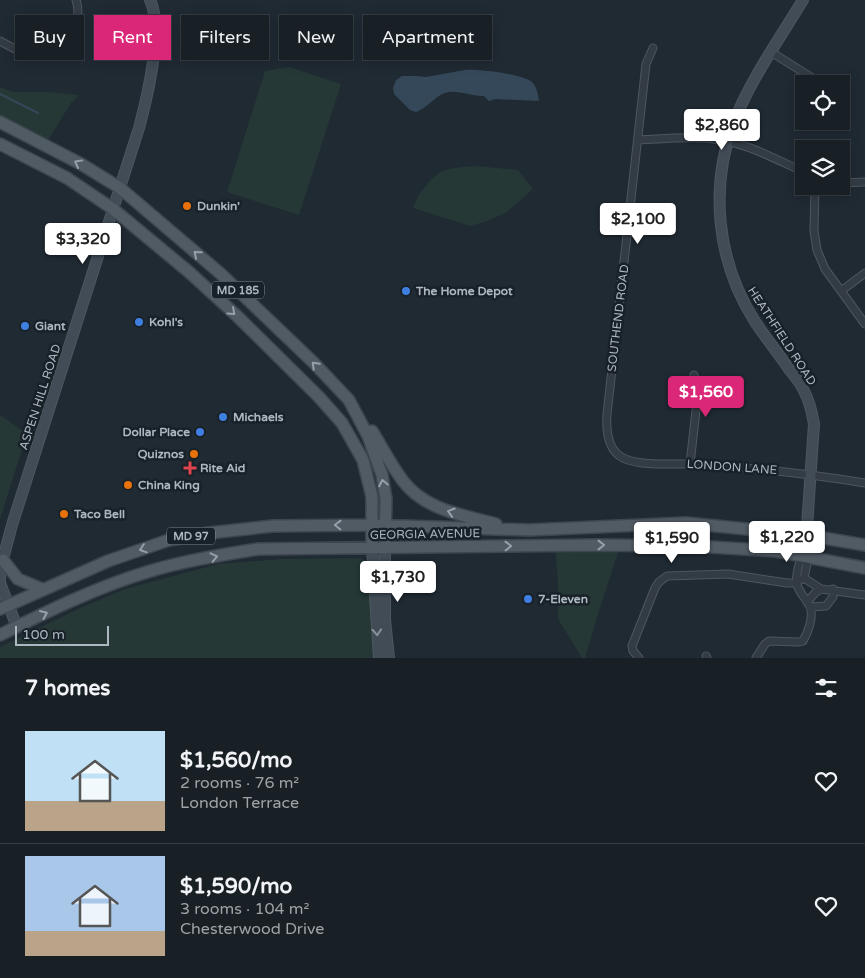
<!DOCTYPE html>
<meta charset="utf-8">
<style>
:root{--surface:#182026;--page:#252d32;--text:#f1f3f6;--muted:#9fa3a7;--line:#363e43;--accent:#db2777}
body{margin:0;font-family:"Varela Round",sans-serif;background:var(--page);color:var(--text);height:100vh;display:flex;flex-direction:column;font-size:19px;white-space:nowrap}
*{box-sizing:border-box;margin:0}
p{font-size:16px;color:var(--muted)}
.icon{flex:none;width:28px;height:28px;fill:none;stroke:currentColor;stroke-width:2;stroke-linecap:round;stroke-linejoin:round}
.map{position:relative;height:658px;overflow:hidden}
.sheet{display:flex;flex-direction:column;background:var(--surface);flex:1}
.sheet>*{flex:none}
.guide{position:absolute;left:15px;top:15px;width:500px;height:45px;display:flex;gap:10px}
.controls{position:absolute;left:795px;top:75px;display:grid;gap:10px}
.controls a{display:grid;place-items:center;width:55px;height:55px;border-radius:0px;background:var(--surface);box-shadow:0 2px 12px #0003,0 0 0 1px var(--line);font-size:25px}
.scale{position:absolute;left:15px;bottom:12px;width:94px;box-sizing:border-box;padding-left:5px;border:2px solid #adb7c1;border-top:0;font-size:14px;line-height:18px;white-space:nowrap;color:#adb7c1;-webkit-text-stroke:4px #192128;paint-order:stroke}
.price{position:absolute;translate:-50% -42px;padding:0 11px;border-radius:5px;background:#fff;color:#222;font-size:16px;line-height:32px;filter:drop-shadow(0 1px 2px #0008)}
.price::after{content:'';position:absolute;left:50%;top:30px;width:15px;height:11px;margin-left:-8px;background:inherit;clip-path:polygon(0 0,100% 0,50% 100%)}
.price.selected{background:var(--accent);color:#fff}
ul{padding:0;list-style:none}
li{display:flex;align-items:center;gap:15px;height:125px;padding:0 25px}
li+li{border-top:1px solid var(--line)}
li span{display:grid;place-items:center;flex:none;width:140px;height:100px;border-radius:0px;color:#555}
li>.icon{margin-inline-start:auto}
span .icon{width:60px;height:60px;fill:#fffc;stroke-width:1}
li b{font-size:21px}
h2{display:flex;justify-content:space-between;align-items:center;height:60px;padding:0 25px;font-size:21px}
.chip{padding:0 18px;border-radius:0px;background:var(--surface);box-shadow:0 2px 12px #0003,0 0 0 1px var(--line);font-size:18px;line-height:45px}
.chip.selected{background:var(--accent);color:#fff}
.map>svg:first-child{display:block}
.green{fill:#253836}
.water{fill:#354859}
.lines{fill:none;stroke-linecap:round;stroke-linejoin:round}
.stream{stroke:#354859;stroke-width:2}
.street-casing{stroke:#4e575f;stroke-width:9}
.secondary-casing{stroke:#4e575f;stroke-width:12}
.primary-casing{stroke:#3d454e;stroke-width:14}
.street{stroke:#333c44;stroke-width:7}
.secondary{stroke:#414c57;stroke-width:10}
.primary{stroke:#515b64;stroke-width:11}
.oneway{stroke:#96a0aa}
.oneway2{stroke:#87929c}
.food-dot{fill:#e8710a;stroke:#192128;stroke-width:2}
.shop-dot{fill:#3f7fe0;stroke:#192128;stroke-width:2}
.health-dot{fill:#e0444e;stroke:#192128;stroke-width:2}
.labels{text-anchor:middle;stroke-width:5;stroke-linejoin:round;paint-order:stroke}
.shield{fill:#192128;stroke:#818a93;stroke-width:1}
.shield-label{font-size:11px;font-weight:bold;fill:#adb7c1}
.poi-label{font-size:12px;font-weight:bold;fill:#adb7c1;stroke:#192128;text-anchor:start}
.street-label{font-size:12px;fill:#adb7c1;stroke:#192128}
</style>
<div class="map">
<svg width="865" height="658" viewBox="0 0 865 658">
<rect width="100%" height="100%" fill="#202a33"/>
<path class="green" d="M289,67L341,84L299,215L227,192L265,71Z
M0,87L13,92H50L79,95L71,103L45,145L0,122Z
M475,166L518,170L533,189L507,212L484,222L470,226L413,208C416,197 432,175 443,171C453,167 465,167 475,166Z
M0,415L27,434L0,519Z
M555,546H620L598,614L585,658H582L558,619V583Z
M362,558L368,565L375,658H0V647L78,609L125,589L218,564L282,559Z"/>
<path class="water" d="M465,70C477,69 525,74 533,83C537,88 538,95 539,101L495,99L489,101L484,96C472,97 457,89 445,93C434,97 427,108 416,112L410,110L394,94L393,88L396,80L402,76H417L426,77Z"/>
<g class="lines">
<path class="stream" d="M0,94L38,113"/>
<defs>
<path id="street" d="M0,41C11,47 21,53 33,54C60,57 85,26 76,0
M653,48L646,64L607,414C606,429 607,450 623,458C641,467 677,463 698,464C754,468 810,474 865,483
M771,52L822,84
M639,140C663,139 689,136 713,139C745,142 775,159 804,172
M841,183L865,182
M815,186L814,231L817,250L825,269L865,324
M841,291L865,273
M690,464L698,393L694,375
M804,578L821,589L865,595
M807,602L815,593L821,589
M810,607L826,606L833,597V589
M706,656L707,658
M639,658L633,651L632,646L655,588L659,582L667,576L728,574L787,583H795L804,578
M756,658L765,644L769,641L799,642L803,641C808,633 814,616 810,607C804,594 794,590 797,574C798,566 799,562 805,556L807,564L804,578"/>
<path id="secondary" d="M803,0C780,38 749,82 734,122C709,188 717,261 754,320C765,337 778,353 789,369C795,376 801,383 804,391C810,402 812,412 814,424L805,556
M372,548L379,658
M385,548V620L389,658
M17,627L0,583V570L12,525L139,128C147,98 164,28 150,0"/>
<path id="primary" d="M0,122L81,164L120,188L221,274L314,363L349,400L368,436L382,475L386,499L385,548
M0,144L67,178L113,209L189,272L236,315L319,397L342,423L363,460L372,497V548
M372,431C382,447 391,465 403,481C425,510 463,515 496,524
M3,560L18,579L42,589
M0,609L108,561L169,540L209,533L273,526L373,525L529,530L686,523L806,535L865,545
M0,635C46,612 97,587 147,572C183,561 221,555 258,549L597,545L694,546L776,551L865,568"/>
</defs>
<use href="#street" class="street-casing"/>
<use href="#secondary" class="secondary-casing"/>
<use href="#primary" class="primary-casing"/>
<use href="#street" class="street"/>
<use href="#secondary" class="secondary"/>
<use href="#primary" class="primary"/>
</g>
<defs><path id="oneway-chevron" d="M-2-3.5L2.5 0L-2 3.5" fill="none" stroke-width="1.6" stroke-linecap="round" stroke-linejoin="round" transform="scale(1.25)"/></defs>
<g class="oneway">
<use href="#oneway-chevron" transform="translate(78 163) rotate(-151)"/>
<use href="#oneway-chevron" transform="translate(197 254) rotate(-139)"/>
<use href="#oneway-chevron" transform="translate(232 312) rotate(42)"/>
<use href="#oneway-chevron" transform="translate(315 365) rotate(-135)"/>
<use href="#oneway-chevron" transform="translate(383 483) rotate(-101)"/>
<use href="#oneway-chevron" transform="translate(451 512) rotate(-163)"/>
<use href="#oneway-chevron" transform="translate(338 525) rotate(-179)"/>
<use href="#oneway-chevron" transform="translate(601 545)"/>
<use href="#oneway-chevron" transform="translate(508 546) rotate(-1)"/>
<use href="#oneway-chevron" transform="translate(143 549) rotate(161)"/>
<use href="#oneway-chevron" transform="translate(214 557) rotate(-13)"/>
<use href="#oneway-chevron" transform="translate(44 614) rotate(-24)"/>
</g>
<use class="oneway2" href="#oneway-chevron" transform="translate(377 632) rotate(87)"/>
<g class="food-dot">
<circle cx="187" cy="206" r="5"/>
<circle cx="194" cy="454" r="5"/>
<circle cx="128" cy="485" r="5"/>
<circle cx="64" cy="514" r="5"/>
</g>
<g class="shop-dot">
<circle cx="406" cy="291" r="5"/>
<circle cx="139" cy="322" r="5"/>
<circle cx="25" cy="326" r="5"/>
<circle cx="223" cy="417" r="5"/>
<circle cx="200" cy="432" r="5"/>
<circle cx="528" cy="599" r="5"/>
</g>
<path class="health-dot" d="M187.5 460.5h5v5h5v5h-5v5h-5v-5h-5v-5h5z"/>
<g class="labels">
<g class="shield">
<rect x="212" y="281.5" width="52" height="17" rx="4"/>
<rect x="167" y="527.5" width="48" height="17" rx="4"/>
</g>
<g class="shield-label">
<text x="238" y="294">MD 185</text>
<text x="191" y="540">MD 97</text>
</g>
<g class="poi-label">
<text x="197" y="210">Dunkin'</text>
<text x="416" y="295">The Home Depot</text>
<text x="149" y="326">Kohl's</text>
<text x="35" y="330">Giant</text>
<text x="233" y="421">Michaels</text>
<text x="190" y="436" text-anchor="end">Dollar Place</text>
<text x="184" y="458" text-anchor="end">Quiznos</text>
<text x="200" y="472">Rite Aid</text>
<text x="138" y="489">China King</text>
<text x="74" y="518">Taco Bell</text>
<text x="538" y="603">7-Eleven</text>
</g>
<g class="street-label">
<text transform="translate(618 318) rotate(-83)" y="4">SOUTHEND ROAD</text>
<text transform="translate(782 336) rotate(57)" y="4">HEATHFIELD ROAD</text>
<text transform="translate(40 397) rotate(-72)" y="4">ASPEN HILL ROAD</text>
<text transform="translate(732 467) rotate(4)" y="4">LONDON LANE</text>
<text transform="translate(425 534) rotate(-1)" y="4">GEORGIA AVENUE</text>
</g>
</g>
</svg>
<div class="controls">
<a><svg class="icon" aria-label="locate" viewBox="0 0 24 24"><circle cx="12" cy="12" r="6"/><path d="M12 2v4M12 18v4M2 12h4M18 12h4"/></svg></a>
<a><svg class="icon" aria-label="layers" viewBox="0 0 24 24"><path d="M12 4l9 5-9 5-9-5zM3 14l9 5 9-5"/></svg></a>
</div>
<div class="scale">100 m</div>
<b class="price" style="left:722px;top:151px">$2,860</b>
<b class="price" style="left:638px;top:245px">$2,100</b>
<b class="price" style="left:83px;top:265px">$3,320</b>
<b class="price selected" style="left:706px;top:418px">$1,560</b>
<b class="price" style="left:787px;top:563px">$1,220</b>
<b class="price" style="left:672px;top:564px">$1,590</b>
<b class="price" style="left:398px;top:603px">$1,730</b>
<div class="guide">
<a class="chip">Buy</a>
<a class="chip selected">Rent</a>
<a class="chip">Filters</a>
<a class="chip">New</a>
<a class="chip">Apartment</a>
</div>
</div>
<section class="sheet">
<h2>7 homes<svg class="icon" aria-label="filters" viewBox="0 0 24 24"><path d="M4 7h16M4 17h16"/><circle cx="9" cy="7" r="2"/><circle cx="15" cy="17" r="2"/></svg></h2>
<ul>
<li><span style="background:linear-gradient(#bfe0f5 70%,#b9a48a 0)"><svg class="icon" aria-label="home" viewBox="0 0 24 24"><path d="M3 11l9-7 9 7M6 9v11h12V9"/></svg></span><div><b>$1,560/mo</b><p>2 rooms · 76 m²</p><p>London Terrace</p></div><svg class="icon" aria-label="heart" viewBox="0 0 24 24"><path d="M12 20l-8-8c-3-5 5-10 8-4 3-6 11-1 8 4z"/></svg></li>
<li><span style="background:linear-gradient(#a9c7e8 75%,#b9a48a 0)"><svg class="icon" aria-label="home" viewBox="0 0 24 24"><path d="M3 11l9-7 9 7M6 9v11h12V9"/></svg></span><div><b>$1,590/mo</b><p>3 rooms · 104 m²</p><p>Chesterwood Drive</p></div><svg class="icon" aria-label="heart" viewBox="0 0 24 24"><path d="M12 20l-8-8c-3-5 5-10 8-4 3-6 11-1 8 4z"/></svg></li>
</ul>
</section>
